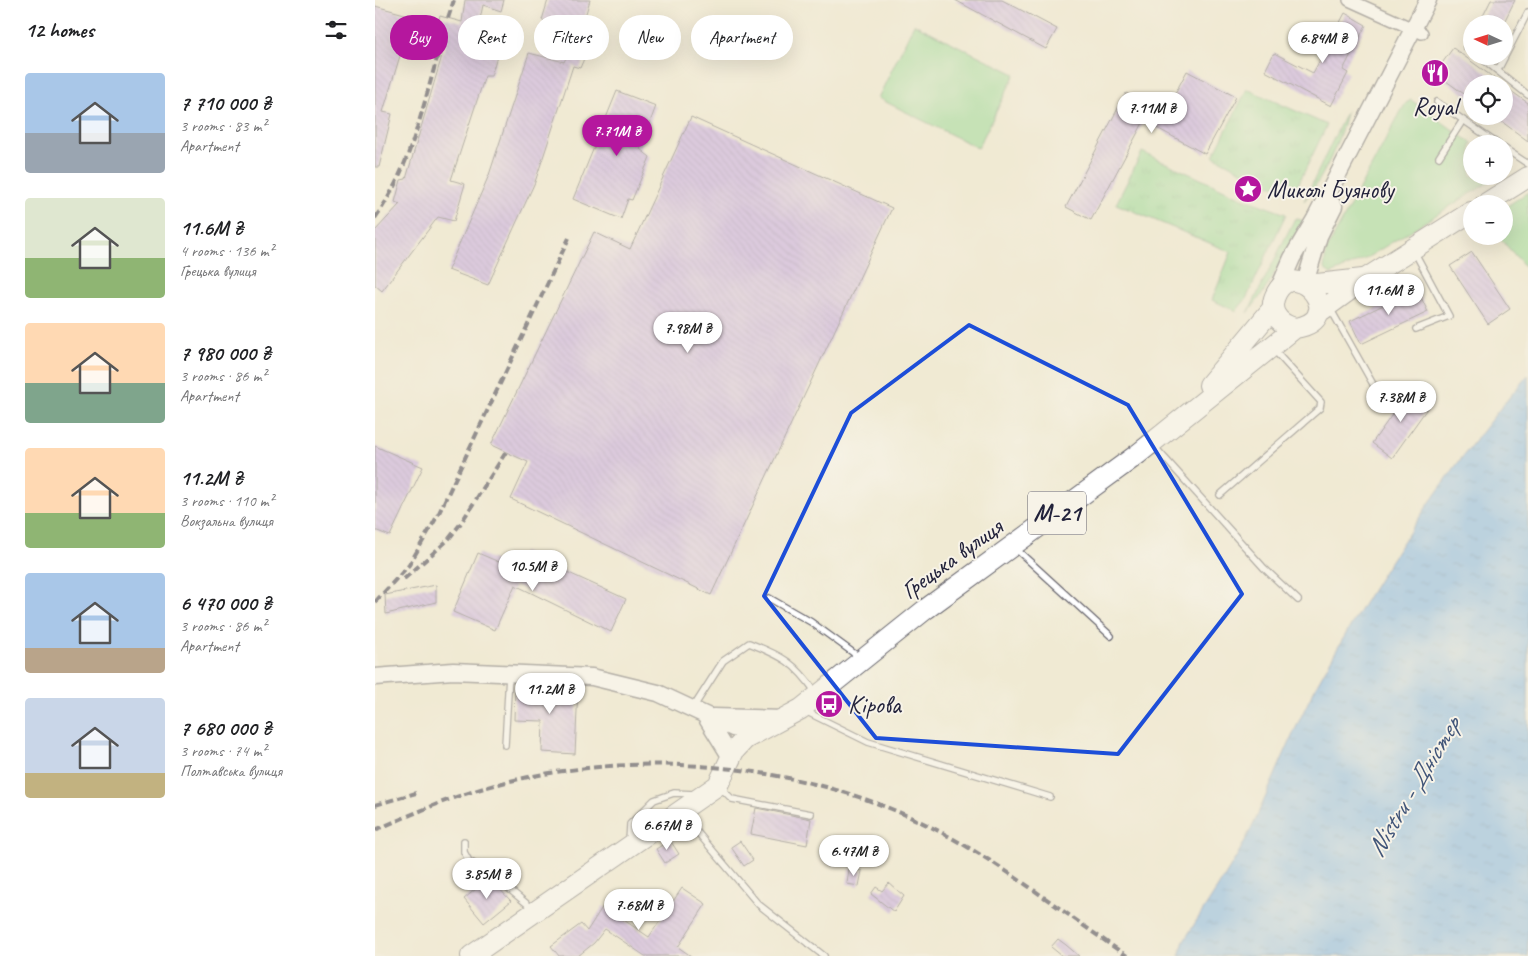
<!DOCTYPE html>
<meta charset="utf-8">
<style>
:root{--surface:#fff;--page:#f2f2f2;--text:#202124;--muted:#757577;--accent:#b5179e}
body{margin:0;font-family:Caveat,sans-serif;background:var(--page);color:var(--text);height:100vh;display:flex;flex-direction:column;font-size:19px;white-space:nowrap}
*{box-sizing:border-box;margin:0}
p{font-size:16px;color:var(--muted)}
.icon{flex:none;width:28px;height:28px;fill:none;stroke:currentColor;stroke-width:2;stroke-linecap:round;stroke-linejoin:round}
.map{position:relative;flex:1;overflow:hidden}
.side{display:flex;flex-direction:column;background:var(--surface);width:375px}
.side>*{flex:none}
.top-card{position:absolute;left:15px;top:15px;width:475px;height:45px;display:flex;gap:10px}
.needle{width:32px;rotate:274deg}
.tools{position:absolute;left:1088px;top:15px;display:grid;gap:10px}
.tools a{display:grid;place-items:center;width:50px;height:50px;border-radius:50%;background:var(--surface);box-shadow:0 5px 20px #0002;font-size:25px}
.price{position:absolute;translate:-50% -42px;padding:0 11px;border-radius:18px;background:#fff;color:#222;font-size:16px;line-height:32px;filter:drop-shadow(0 1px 2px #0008)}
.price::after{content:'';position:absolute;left:50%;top:30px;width:15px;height:11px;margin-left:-8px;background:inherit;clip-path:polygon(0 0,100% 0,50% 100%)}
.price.on{background:var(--accent);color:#fff}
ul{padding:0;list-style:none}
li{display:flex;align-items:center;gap:15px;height:125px;padding:0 25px}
li span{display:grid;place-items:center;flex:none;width:140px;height:100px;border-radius:5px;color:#555}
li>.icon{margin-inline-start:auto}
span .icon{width:60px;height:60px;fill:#fffc;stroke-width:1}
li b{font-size:21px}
h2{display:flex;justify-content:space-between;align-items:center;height:60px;padding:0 25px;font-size:21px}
.pill{padding:0 18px;border-radius:22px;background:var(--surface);box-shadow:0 5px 20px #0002;font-size:18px;line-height:45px}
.pill.on{background:var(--accent);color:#fff}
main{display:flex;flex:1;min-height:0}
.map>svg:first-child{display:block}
.grass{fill:url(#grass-tufts);stroke:#5a7e67}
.green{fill:#92d993;stroke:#5a7e67}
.water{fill:url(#water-ripples);stroke:#4e6c94}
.building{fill:url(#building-back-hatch)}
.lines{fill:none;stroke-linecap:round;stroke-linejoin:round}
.lane-casing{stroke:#6a6870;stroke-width:8}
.street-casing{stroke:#6a6870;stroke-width:14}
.secondary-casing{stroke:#6a6870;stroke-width:19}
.highway-casing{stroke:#6a6870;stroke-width:22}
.lane{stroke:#fff;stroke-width:5.5}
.street{stroke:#fff;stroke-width:11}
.secondary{stroke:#fff;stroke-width:16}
.highway{stroke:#fff;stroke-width:20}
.rail{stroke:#22223b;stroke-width:4;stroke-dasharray:8 4;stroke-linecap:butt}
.marked{fill:none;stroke:#1d4ed8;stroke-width:4;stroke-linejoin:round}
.labels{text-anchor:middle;stroke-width:4;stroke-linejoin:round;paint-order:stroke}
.shield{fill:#f7f3e8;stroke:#62616f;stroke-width:1}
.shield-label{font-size:24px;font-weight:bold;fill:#22223b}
.poi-label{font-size:25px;fill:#22223b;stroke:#f7f3e8;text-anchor:start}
.street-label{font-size:25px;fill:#22223b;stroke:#f7f3e8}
.water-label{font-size:26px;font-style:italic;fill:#415579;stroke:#f7f3e8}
</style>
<main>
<section class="side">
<h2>12 homes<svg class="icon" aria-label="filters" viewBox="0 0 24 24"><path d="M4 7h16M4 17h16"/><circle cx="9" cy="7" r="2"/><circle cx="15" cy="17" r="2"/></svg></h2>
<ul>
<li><span style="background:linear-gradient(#a9c7e8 60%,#9aa5b1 0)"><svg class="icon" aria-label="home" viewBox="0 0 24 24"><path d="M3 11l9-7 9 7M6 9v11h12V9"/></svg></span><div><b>7 710 000 ₴</b><p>3 rooms · 83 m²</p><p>Apartment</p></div></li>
<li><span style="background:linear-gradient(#dfe7d0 60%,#8fb573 0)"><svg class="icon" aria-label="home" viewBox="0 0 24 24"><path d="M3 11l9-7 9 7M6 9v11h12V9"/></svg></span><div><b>11.6M ₴</b><p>4 rooms · 136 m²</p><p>Грецька вулиця</p></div></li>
<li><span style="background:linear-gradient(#ffd9b3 60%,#7fa58c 0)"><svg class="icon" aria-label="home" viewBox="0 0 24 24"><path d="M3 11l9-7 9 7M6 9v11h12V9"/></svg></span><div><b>7 980 000 ₴</b><p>3 rooms · 86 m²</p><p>Apartment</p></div></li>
<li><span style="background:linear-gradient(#ffd9b3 65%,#8fb573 0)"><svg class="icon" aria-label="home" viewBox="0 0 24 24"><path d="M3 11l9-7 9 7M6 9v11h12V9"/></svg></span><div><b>11.2M ₴</b><p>3 rooms · 110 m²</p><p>Вокзальна вулиця</p></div></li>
<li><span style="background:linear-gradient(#a9c7e8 75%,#b9a48a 0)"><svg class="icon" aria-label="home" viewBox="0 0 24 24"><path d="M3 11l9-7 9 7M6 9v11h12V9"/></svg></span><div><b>6 470 000 ₴</b><p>3 rooms · 86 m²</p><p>Apartment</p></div></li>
<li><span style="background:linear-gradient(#c9d6e8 75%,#c2b280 0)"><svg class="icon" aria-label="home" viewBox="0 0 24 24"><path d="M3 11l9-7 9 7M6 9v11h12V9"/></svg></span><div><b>7 680 000 ₴</b><p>3 rooms · 74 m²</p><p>Полтавська вулиця</p></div></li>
</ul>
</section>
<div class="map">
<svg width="1153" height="956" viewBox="0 0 1153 956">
<defs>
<pattern id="grass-tufts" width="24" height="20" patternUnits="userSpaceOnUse" patternTransform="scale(1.25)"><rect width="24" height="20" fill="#92d993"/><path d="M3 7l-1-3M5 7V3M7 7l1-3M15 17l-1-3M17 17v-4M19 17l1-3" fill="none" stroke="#7eba80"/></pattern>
<pattern id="water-ripples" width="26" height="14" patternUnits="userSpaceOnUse" patternTransform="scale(1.25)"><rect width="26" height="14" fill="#7bb5ec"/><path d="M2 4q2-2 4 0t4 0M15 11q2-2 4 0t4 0" fill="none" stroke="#6493c0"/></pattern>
<pattern id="building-back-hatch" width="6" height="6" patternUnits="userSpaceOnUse" patternTransform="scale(1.25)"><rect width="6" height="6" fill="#c2a4e9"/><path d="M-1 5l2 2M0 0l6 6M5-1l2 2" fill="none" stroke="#9d85be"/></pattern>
</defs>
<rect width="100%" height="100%" fill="#f7f3e8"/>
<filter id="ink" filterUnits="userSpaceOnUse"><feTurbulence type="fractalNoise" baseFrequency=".02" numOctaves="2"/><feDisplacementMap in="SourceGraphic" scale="10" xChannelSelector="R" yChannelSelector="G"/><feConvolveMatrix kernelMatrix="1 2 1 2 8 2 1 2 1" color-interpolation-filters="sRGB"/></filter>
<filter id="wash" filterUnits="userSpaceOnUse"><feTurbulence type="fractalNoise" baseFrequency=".0096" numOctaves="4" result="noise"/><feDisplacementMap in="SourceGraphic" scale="20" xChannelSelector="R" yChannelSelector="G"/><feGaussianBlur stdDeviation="1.12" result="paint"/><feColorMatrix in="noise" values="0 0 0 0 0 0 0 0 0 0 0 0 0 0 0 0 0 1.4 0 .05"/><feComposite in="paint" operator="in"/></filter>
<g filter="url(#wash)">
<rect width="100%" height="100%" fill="#f0ead3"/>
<path class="grass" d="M872,89L952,125L920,191L893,185L838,156Z
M972,110C964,142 951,175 929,201Z
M767,152L867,198L911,214L871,299L861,311L837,300L856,252L741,204Z
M920,218L929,221L890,290L873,313Z"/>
<path class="green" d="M539,24L640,74L603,148L503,98Z
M1036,100L1098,144H1096V176H1124L990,259L956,274L949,269L951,251L1025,113L1031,103Z
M1153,192V270L1123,236H1129V208Z"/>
<path class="water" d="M1153,375V956H804L809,941C830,906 854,873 872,837C897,786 916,733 943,683C1002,576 1073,468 1153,375Z"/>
<g id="blocks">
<path class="building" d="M90,0H129L126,11L108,5L103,29L128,36L116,76H110L76,180L90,184L79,221L63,217L7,291L0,285V231L25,204L20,202L26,180L31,179L71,42L57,38L65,16L87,22Z
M173,0H215L205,33L167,20Z
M580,0H627L682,29L671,49Z
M1116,0H1140L1128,24H1112L1106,20Z
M0,6L37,16L8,112L17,114L4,167H0Z
M970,13L991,25L968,70L973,73L956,106L890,71L899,53L938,73Z
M199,41L205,43L203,51L211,54L205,68L198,66L160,182L113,285L73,270L114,175L154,53L189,62Z
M1078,48L1115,75L1126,84H1096V99L1060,73Z
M812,71L861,97L830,154L769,121L716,220L691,207L751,93L789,114Z
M1129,86L1153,103V141L1119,116H1129Z
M242,91L281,106L265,149L275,157L257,200L253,199L246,219L198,199Z
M316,117L517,208L336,595L136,499L153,462L116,445L219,232L255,249Z
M1097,252L1135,309L1113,324L1075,266Z
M1042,289L1053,312L986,344L975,321Z
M1036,388L1056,403L1017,458L997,443Z
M0,446L48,467L15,536L0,530Z
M148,552L251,599L236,632L140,585L120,630L78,612L103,553L140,569Z
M61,585V602L11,614L10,595Z
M140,686L203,689L200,754L167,752L168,721L139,720Z
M381,808L436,819L432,845L376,834Z
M295,840L304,854L290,863L281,849Z
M365,841L378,860L369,866L356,847Z
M474,869L487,871L484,886L472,884Z
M114,878L136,901L109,923L89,899Z
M514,883L529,896L519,912L496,894L501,887L507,891Z
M307,888L331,904L303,947L316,956H270L230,929L219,943L203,956H184L176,946L206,924L212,931L228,906L274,937Z
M683,939L691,945L704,956H687L676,947Z"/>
</g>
</g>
<g filter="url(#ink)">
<use href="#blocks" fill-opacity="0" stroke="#6a6870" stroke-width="1"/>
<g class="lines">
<defs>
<path id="lane" d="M1091,47L1096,51
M1104,56L1153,95
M1123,70L1153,12
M1062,102L1123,144
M1129,148L1153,164
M1064,157L1088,120
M1039,251L1074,316L1041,329
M955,308L1003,393
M778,445L889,568L923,600
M845,495L945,408L946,402L898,349
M640,548L736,636
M394,598L436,622L484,657
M318,708L348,661L374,643C407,656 420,662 441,693
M430,711L493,742L675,797
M130,745L134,675
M345,787L357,799L436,814
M307,814L383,904L449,956
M89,841V852L94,861L116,874L157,908
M254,842L255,824L279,800L299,793L320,794"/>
<path id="street" d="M974,0L1047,33"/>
<path id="secondary" d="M930,283L944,236L959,206
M904,288L917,258L940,219L1053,0
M0,677L78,671L217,677L283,693L358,728L384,732
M331,717L357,759
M338,717L409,719"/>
<path id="highway" d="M1110,204L1153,177
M933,285L988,279
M943,313L990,279L1096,212
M834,385L898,308
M96,956L343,785L359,751L370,739L426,709L551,609L763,454L920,328C975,320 922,256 902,292C892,309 902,324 920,328"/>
</defs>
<use href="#lane" class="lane-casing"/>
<use href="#street" class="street-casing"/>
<use href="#secondary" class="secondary-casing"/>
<use href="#highway" class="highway-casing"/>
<use href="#lane" class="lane"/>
<use href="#street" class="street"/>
<use href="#secondary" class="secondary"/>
<use href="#highway" class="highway"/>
<path class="rail" d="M73,18L79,0
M0,218C37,167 49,100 67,41
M29,579L73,540L86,523L131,452
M0,602L34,565L63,515L194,238
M0,805L41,793
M0,830C29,818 57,805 87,795C239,743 433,758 573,836C636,870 693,916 752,956"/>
</g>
</g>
<path d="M0 0H1153V956H0ZM594,325L753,405L867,594L743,754L501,738L389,596L476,413Z" fill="#f0ead3" fill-opacity=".55" fill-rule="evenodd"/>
<path class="marked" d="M594,325L753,405L867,594L743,754L501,738L389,596L476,413Z"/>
<defs>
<symbol id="restaurant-disc" viewBox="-11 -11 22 22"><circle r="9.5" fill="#b5179e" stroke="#f7f3e8"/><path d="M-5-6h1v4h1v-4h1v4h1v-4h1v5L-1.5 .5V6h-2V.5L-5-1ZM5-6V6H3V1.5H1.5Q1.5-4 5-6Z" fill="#fff"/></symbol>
<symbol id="sight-disc" viewBox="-11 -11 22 22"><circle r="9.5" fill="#b5179e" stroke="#f7f3e8"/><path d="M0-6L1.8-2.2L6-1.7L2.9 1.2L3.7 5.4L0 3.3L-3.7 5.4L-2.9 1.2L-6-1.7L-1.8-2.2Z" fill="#fff"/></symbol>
<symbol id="bus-disc" viewBox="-11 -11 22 22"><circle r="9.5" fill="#b5179e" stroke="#f7f3e8"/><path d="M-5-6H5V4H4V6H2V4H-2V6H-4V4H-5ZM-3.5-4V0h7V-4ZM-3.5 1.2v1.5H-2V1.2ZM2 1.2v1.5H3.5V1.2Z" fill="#fff"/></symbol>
</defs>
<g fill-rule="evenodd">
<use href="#restaurant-disc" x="1044" y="57" width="32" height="32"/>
<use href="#sight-disc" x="857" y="173" width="32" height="32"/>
<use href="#bus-disc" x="438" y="688" width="32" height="32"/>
</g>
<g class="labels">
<rect class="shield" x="653" y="491.5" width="58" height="43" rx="4"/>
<g class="shield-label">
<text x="682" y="521">М-21</text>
</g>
<g class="poi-label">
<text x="1060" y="115" text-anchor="middle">Royal</text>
<text x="892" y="198">Миколі Буянову</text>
<text x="473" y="713">Кірова</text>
</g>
<g class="street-label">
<text transform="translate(576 558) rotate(-36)" y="9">Грецька вулиця</text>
</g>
<g class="water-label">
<text transform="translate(1038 787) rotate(-59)" y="9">Nistru - Дністер</text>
</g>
</g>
</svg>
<div class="tools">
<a><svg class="needle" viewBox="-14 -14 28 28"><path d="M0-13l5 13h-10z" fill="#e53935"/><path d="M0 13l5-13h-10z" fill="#757577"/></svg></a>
<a><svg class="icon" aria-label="locate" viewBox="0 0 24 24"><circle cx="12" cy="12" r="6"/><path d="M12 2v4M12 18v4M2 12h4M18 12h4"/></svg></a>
<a>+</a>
<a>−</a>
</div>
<b class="price" style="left:948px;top:64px">6.84M ₴</b>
<b class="price" style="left:777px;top:134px">7.11M ₴</b>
<b class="price on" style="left:242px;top:157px">7.71M ₴</b>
<b class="price" style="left:1014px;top:316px">11.6M ₴</b>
<b class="price" style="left:313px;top:354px">7.98M ₴</b>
<b class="price" style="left:1026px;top:423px">7.38M ₴</b>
<b class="price" style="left:158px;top:592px">10.5M ₴</b>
<b class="price" style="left:175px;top:715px">11.2M ₴</b>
<b class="price" style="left:292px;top:851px">6.67M ₴</b>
<b class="price" style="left:479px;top:877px">6.47M ₴</b>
<b class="price" style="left:112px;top:900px">3.85M ₴</b>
<b class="price" style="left:264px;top:931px">7.68M ₴</b>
<div class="top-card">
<a class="pill on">Buy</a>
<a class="pill">Rent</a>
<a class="pill">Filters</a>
<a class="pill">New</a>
<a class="pill">Apartment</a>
</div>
</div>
</main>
